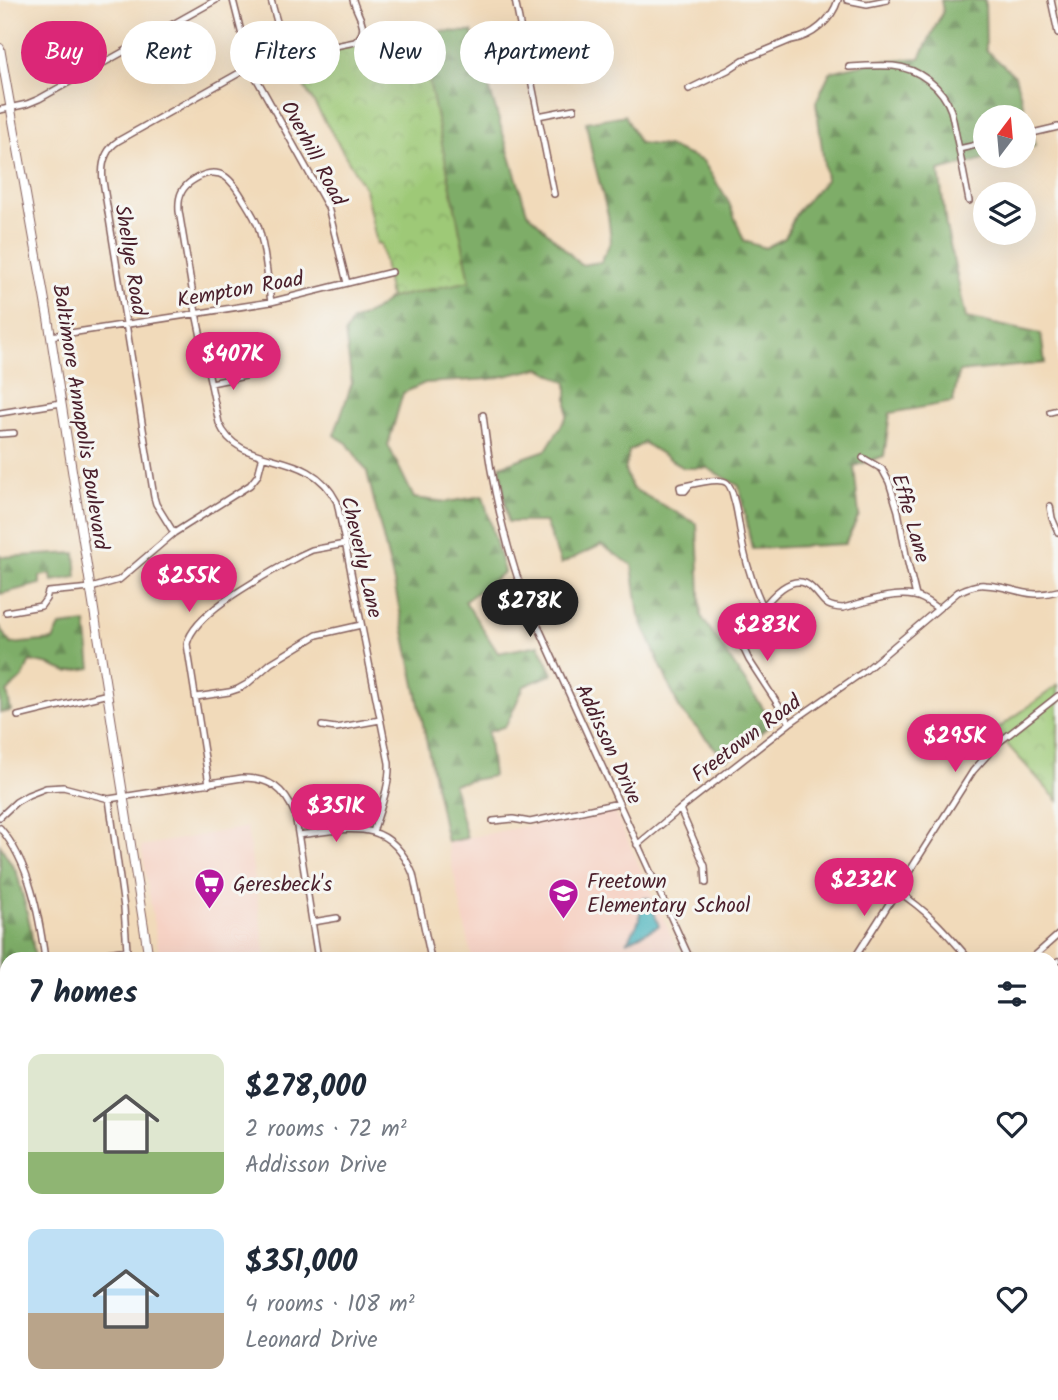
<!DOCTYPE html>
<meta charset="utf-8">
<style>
:root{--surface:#fff;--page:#f6f6f7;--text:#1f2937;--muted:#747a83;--accent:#db2777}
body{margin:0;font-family:Kalam,sans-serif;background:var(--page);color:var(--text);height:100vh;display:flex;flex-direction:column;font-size:26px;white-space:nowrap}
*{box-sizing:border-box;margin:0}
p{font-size:23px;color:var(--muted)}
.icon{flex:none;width:38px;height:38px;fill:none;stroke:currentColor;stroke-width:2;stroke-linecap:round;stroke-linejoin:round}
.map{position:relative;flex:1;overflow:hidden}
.side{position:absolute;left:0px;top:952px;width:1059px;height:448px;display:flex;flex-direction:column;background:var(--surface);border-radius:21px 21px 0 0;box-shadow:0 7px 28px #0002}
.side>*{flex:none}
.top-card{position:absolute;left:21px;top:21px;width:700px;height:63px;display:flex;gap:14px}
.needle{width:46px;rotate:16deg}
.controls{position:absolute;left:973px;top:105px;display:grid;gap:14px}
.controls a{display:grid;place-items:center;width:63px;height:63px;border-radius:50%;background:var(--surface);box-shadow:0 7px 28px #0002;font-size:35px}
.price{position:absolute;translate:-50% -60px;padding:0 16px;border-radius:24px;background:var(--accent);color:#fff;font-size:23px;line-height:46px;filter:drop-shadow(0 2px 4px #0008)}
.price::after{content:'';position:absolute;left:50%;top:42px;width:21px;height:16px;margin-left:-10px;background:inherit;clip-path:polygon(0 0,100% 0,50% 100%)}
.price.selected{background:#222;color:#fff}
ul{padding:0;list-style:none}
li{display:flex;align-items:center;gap:21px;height:175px;padding:0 28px}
li span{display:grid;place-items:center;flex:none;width:196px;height:140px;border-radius:14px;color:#555}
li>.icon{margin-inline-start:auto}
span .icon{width:84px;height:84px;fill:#fffc;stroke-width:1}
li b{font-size:30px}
h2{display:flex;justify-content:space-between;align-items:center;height:84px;padding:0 28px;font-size:30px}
.pill{padding:0 24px;border-radius:32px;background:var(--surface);box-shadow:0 7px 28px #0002;font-size:24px;line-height:63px}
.pill.selected{background:var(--accent);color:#fff}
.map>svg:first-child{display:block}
.built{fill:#f6d2c4}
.forest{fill:url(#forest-firs);stroke:#64664a;stroke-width:2}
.park{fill:url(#park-crowns);stroke:#747451;stroke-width:2}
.water{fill:#3fafb9;stroke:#446772;stroke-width:2}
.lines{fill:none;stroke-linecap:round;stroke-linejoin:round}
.street-casing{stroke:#84605d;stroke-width:8}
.secondary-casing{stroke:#84605d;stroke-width:10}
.highway-casing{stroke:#84605d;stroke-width:12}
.street{stroke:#fff;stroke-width:5}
.secondary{stroke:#fff;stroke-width:8}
.highway{stroke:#fff;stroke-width:10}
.highway-bridge-casing{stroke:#84605d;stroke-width:12;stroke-linecap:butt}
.highway-bridge{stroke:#fff;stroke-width:10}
.labels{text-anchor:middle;stroke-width:6;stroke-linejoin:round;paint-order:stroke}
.street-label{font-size:21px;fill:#4a1f2b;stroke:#f6f6f2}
.poi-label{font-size:21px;fill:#4a1f2b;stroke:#f6f6f2;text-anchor:start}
</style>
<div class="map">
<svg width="1058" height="1400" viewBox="0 0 1058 1400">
<defs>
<pattern id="forest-firs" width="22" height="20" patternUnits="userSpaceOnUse" patternTransform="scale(1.75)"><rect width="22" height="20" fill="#7ead68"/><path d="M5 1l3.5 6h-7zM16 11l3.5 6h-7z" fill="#698c56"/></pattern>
<pattern id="park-crowns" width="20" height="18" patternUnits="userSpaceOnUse" patternTransform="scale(1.75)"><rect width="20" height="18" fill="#9ec977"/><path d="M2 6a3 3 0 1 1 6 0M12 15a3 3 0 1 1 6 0" fill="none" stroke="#8aac67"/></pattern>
</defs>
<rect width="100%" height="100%" fill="#f6f6f2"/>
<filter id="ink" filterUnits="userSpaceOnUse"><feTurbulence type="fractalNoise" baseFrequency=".0143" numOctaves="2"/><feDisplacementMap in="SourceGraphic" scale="14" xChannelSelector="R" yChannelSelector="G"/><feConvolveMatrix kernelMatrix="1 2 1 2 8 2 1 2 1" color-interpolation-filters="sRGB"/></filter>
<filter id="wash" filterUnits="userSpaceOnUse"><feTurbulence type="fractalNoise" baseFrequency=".00686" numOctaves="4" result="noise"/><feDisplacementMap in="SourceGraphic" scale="28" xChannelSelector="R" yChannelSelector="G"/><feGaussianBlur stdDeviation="1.57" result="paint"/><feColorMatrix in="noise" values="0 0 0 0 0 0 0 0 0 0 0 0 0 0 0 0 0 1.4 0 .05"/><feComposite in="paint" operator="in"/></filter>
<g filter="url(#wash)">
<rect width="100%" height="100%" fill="#f1daba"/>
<path class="built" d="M613,808L682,959H472L447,842Z
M247,827L266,959H160L141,846Z"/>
<path class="forest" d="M941,0H985L986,50L1015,76L1035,146L1024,149V117H985V156H997L939,171L946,226L966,318L1041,334L1045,363L959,372L953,402L890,413L884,456L854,466L859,515L845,544L752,549L739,486L707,468H684L644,443L629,451L625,471L632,488L697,524L701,616L773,723L726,760L680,710L639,616L632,565L601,545L561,564L545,522H508L500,466L546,450L567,416V383L540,368L491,379L425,383L403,393L388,445L414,498L447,502L483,496L504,572L465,601L498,653L539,645L553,674L524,686L506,726L488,732L493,776L453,784L467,838L447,842L395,587L367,472L347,443L334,435L352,383L345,333L352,321L374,311L390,298L430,276L316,106L287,57L419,31L472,32L527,212L581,265L601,262L611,241L608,215L592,154L586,122L625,115L639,143L667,146L703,161L729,203L744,241L765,248L785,238L796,213L826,180L816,102L830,72L877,61L920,58L943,11Z
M75,553L77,577L52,581L51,574L40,576V584L0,594V555L2,557Z
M86,623L91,668L67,672L50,665L30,661L23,677L7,692L11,711L0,713V627L11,644L53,640L60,626Z
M0,845L17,873L30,925L35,959H7V975L0,968Z
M0,1186L7,1199V1253L0,1246Z
M0,1319L7,1335V1385L0,1377Z
M138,1393H323L329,1400H141Z"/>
<path class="park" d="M419,31L470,281L390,298L381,244H377L365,189L287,57Z
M1058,685V801L995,731Z"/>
<path class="water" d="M649,898L659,926L626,942C638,926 641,920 641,899Z"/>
</g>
<g filter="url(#ink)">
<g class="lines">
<defs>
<path id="street" d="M233,0L250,67L328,207L347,283
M271,0L285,51L296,54L355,42C371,28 358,18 353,0
M515,0L554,194
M847,0L867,4L887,0
M1051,0L1058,33
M849,67C863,66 879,65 893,66C918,68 943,87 951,111C954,123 956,136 959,149
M689,89L728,70L743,60L791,40C812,37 832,20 838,0
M0,110L27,104L39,99L216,0
M538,116L574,109
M1024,135L1058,127
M969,201L959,149L985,143
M271,302C267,277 266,250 258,226C255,218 250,210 245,202C233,181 221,163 195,179C181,187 178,196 179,211L196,313L219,423C240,473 308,444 337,502L389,763C390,787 380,809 373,832
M51,336L271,302L392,272
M211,383L250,375
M1050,412L1058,410
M0,413L61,403
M483,415C490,475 502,534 522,591L690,959
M0,434L14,433
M863,458L882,469L889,482L898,511L906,555L916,596
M689,486L685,491H681L680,487C690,485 719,476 727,483C732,487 733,497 735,503C739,519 740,535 744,551C748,570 755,589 763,607
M1050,506L1052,518L1058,532
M174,533L156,504L154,497L103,181C101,165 105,150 118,141L250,67
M6,612L41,606L46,599L48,592L91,588L119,580L174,533L250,485L258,475L263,456
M196,697L229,692L238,689L247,684L271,663L317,635L361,625
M18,716L108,694
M790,723L749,660L738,637C739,625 752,623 759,613C769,599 793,569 812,588C825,600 822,607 843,608C866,602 891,592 914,596C923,597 931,604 938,609
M322,726L336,728L380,720
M209,784L187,644C194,611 270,573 299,556L312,550L345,544
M680,809L705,866L706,883
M0,817L16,802L28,795L46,788L63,787L109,799L242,778C270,778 284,788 295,814L318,959
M493,821L513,819L530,822L619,803
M0,828C30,863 39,915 45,959
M299,835C350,829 389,816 413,874L431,959
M637,845L680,809L790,723L866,670L958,592C967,588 976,584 985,585C1014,586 1026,600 1058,591
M897,891C928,911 945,931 969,959
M313,922L337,918
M67,959L127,950L124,908L109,799
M854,959L973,771L998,743L1058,696
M1031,959L1058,935
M1052,966L1058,961
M1052,1022L1058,1016
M1052,1054L1058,1061
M1052,1149L1058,1156
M1052,1391L1058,1393
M796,1393L806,1400
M903,1393L911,1400
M543,1400L545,1393
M786,1400L790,1393
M824,1400L829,1393"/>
<path id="secondary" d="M0,48L48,318L149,959
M0,1061L7,1065
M0,1076L7,1080
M645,1393L657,1400
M420,1400L421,1393"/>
<path id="highway" d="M0,987L7,995
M0,1147L7,1160
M0,1264L7,1272
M0,1286L7,1302
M0,1393L6,1400
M93,1393L97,1400
M122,1393L124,1400"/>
</defs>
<use href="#street" class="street-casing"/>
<use href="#secondary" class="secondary-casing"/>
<use href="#highway" class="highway-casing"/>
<use href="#street" class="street"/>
<use href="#secondary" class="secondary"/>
<use href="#highway" class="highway"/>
<defs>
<path id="highway-bridge" d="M45,1393L49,1400"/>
</defs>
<use href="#highway-bridge" class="highway-bridge-casing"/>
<use href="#highway-bridge" class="highway-bridge"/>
</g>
</g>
<defs>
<symbol id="supermarket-pin" viewBox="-11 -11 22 30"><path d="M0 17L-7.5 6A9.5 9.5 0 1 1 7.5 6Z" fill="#b5179e" stroke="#f6f6f2"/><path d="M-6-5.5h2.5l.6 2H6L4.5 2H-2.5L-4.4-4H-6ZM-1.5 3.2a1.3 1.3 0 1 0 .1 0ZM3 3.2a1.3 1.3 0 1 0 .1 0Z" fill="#fff"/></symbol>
<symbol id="school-pin" viewBox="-11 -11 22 30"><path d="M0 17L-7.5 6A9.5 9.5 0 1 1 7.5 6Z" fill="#b5179e" stroke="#f6f6f2"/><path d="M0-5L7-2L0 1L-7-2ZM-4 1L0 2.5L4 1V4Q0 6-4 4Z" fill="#fff"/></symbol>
</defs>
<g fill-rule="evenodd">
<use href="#supermarket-pin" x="192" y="866" width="35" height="47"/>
<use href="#school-pin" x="546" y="876" width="35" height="47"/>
</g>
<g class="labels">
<g class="street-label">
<text transform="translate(314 153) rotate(62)" y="7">Overhill Road</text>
<text transform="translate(131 260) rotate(81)" y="7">Shellye Road</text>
<text transform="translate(240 289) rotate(-10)" y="7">Kempton Road</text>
<text transform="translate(81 417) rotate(81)" y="7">Baltimore Annapolis Boulevard</text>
<text transform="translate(911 518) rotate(74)" y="7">Effie Lane</text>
<text transform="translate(362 557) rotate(77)" y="7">Cheverly Lane</text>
<text transform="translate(746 738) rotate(-37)" y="7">Freetown Road</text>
<text transform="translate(609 744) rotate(65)" y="7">Addisson Drive</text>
</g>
<g class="poi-label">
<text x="587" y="888">Freetown<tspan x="587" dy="24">Elementary School</tspan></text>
<text x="233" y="891">Geresbeck's</text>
</g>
</g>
</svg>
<div class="controls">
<a><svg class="needle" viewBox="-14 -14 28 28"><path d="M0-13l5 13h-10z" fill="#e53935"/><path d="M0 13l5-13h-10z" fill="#747a83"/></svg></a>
<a><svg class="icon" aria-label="layers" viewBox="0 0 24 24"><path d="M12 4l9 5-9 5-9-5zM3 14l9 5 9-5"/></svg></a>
</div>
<b class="price" style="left:233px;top:392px">$407K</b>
<b class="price" style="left:189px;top:614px">$255K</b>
<b class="price selected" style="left:530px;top:639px">$278K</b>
<b class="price" style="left:767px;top:663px">$283K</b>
<b class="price" style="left:955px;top:774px">$295K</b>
<b class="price" style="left:336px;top:844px">$351K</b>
<b class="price" style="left:864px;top:918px">$232K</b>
<div class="top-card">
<a class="pill selected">Buy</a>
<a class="pill">Rent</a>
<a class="pill">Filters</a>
<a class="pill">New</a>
<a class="pill">Apartment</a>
</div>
<section class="side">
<h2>7 homes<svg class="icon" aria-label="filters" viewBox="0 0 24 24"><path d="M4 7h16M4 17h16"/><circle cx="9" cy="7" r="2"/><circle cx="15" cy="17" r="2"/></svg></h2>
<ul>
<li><span style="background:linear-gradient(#dfe7d0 70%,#8fb573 0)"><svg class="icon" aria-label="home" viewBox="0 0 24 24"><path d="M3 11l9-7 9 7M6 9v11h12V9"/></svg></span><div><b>$278,000</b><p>2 rooms · 72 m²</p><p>Addisson Drive</p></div><svg class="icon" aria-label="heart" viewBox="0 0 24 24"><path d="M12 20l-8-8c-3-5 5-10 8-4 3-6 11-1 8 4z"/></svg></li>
<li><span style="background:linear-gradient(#bfe0f5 60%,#b9a48a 0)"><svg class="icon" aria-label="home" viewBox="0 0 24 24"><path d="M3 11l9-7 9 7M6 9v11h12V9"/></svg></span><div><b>$351,000</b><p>4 rooms · 108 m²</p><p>Leonard Drive</p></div><svg class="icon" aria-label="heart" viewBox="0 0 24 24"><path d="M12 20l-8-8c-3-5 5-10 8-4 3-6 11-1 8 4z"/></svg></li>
</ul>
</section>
</div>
